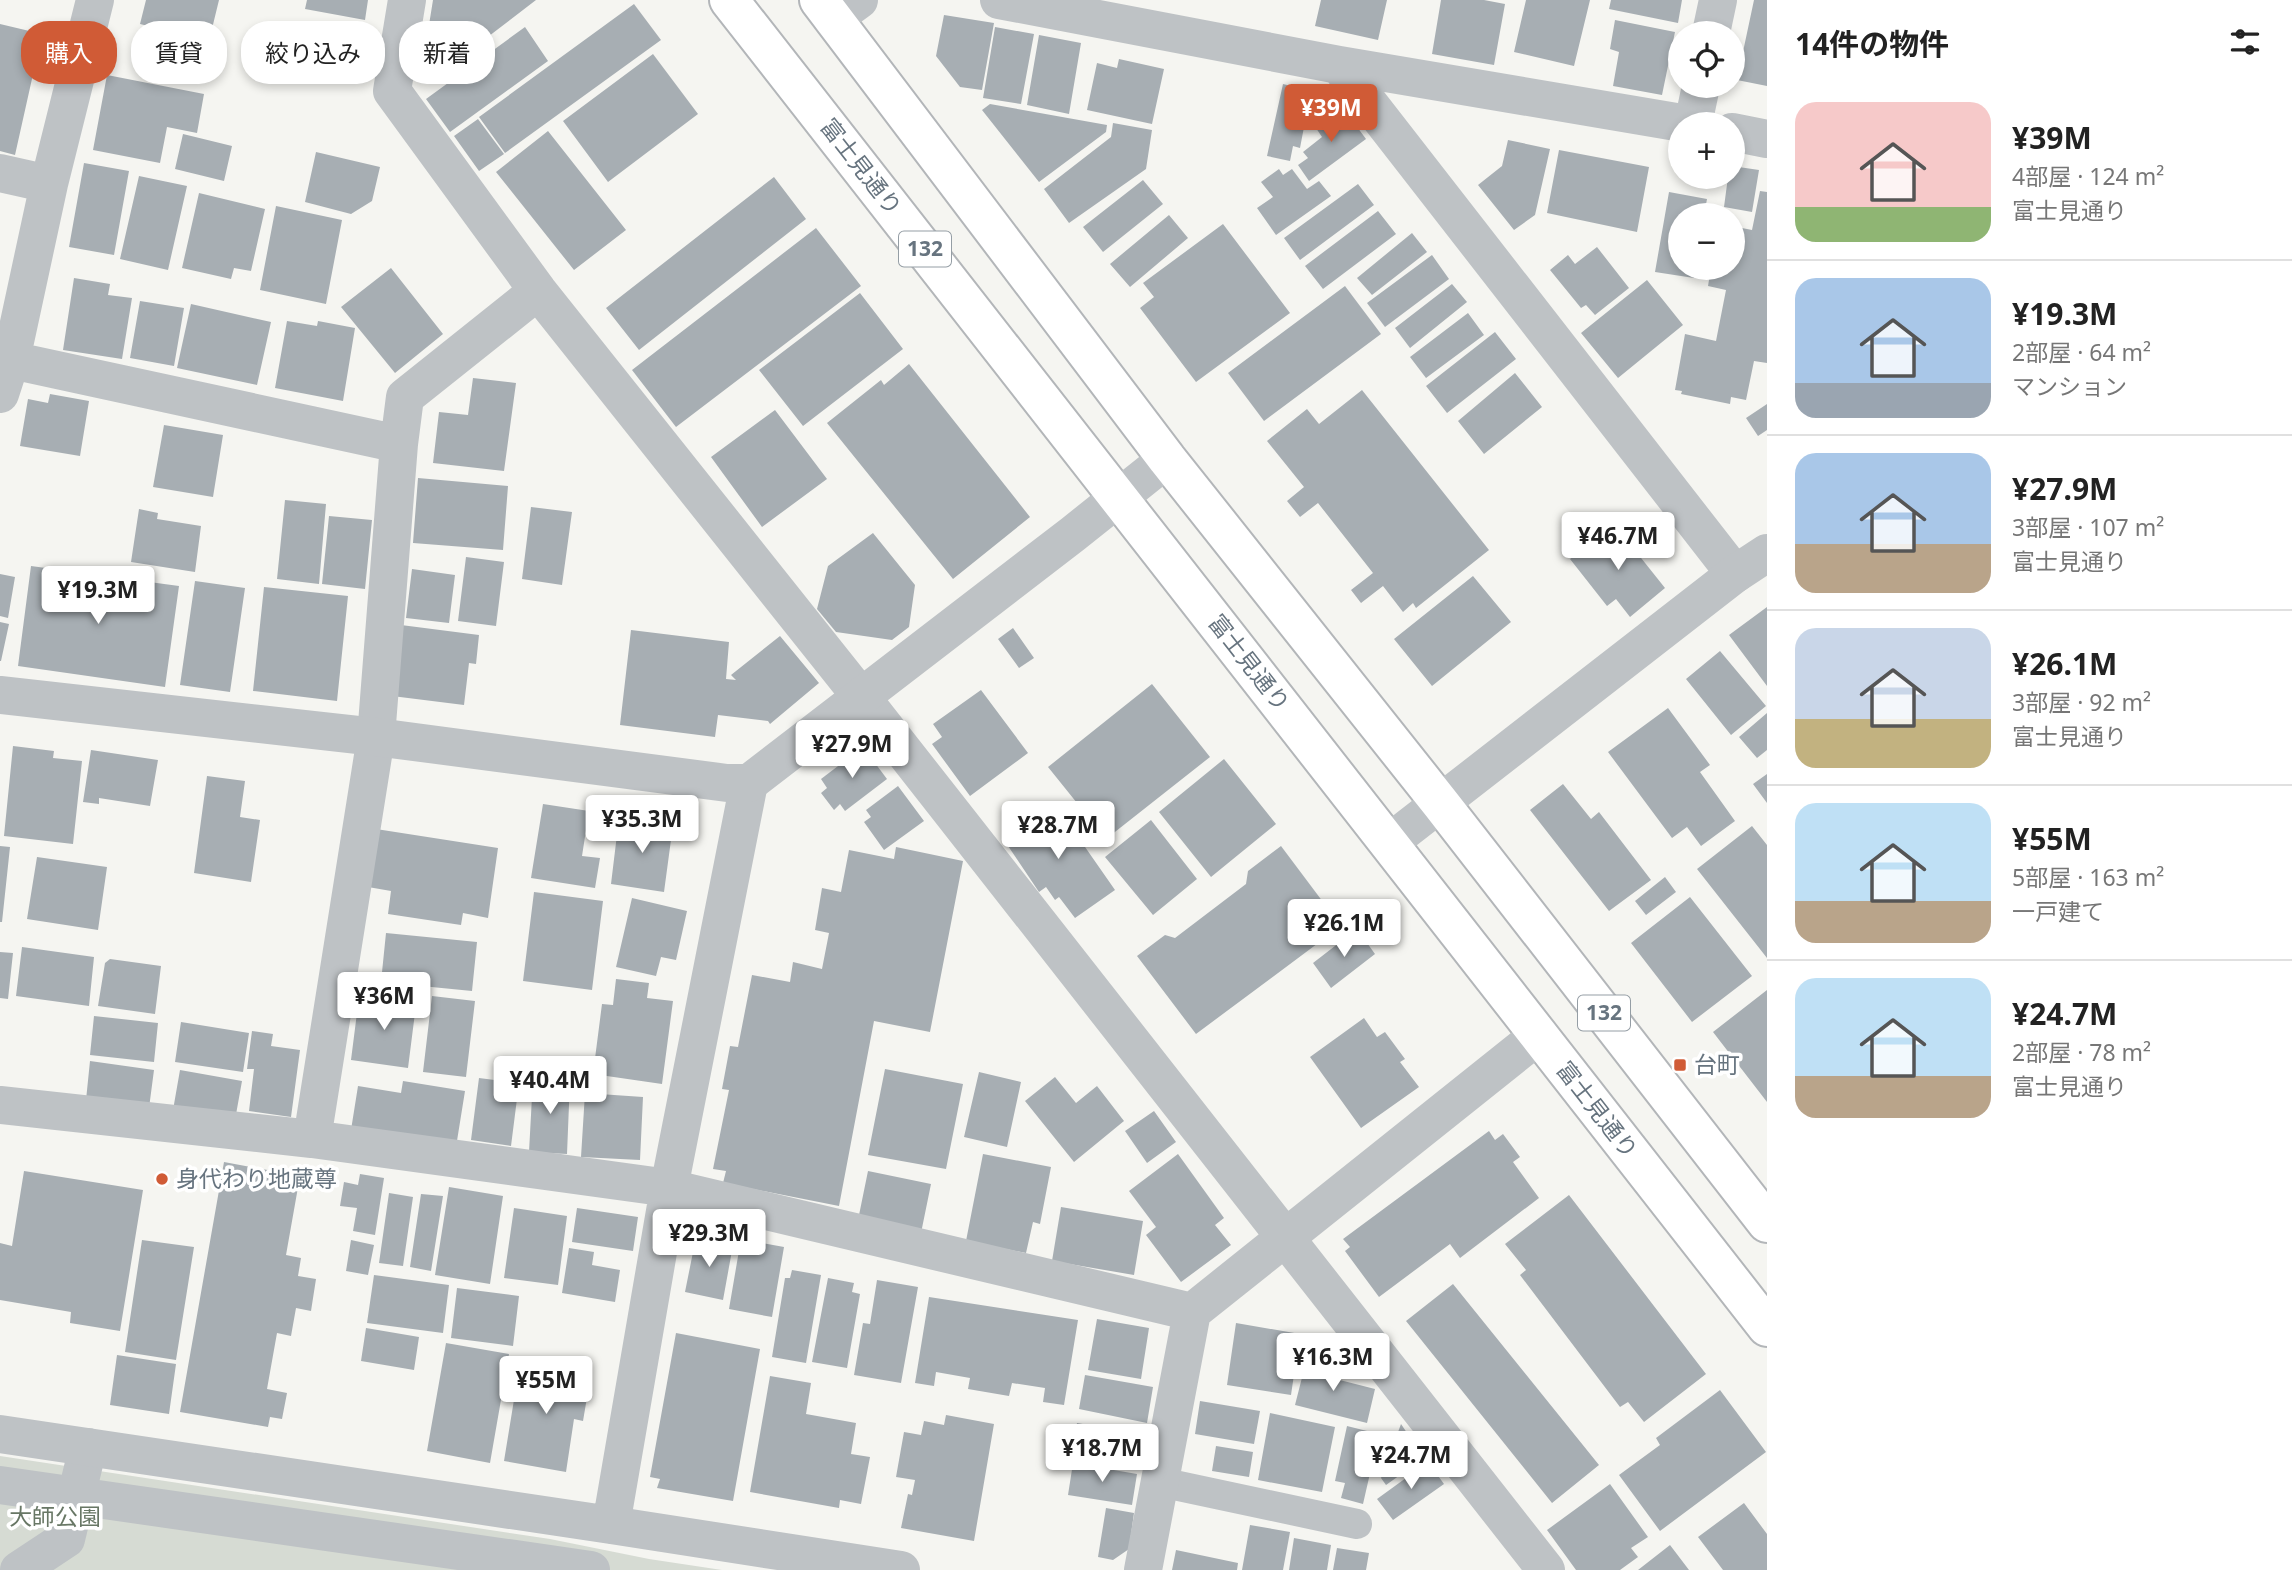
<!DOCTYPE html>
<html lang="ja">
<meta charset="utf-8">
<style>
:root{--surface:#fff;--page:#f6f6f6;--text:#222;--muted:#767676;--line:#e0e0e0;--accent:#d05b36}
body{margin:0;font-family:"Noto Sans","Noto Sans JP",sans-serif;background:var(--page);color:var(--text);height:100vh;display:flex;flex-direction:column;font-size:26px;white-space:nowrap}
*{box-sizing:border-box;margin:0}
p{font-size:23px;color:var(--muted)}
.icon{flex:none;width:38px;height:38px;fill:none;stroke:currentColor;stroke-width:2;stroke-linecap:round;stroke-linejoin:round}
.map{position:relative;flex:1;overflow:hidden}
.drawer{display:flex;flex-direction:column;background:var(--surface);width:525px}
.drawer>*{flex:none}
.hud{position:absolute;left:21px;top:21px;width:665px;height:63px;display:flex;gap:14px}
.buttons{position:absolute;left:1668px;top:21px;display:grid;gap:14px}
.buttons a{display:grid;place-items:center;width:77px;height:77px;border-radius:50%;background:var(--surface);box-shadow:0 4px 10px #0003;font-size:35px}
.price{position:absolute;translate:-50% -60px;padding:0 16px;border-radius:7px;background:#fff;color:#222;font-size:23px;line-height:46px;filter:drop-shadow(0 2px 4px #0008)}
.price::after{content:'';position:absolute;left:50%;top:42px;width:21px;height:16px;margin-left:-10px;background:inherit;clip-path:polygon(0 0,100% 0,50% 100%)}
.price.current{background:var(--accent);color:#fff}
ul{padding:0;list-style:none}
li{display:flex;align-items:center;gap:21px;height:175px;padding:0 28px}
li+li{border-top:2px solid var(--line)}
li span{display:grid;place-items:center;flex:none;width:196px;height:140px;border-radius:21px;color:#555}
li>.icon{margin-inline-start:auto}
span .icon{width:84px;height:84px;fill:#fffc;stroke-width:1}
li b{font-size:30px}
h2{display:flex;justify-content:space-between;align-items:center;height:84px;padding:0 28px;font-size:30px}
.pill{padding:0 24px;border-radius:28px;background:var(--surface);box-shadow:0 4px 10px #0003;font-size:24px;line-height:63px}
.pill.current{background:var(--accent);color:#fff}
main{display:flex;flex:1;min-height:0}
.map>svg:first-child{display:block}
.green{fill:#d6dbd3}
.building{fill:#a7aeb3}
.lines{fill:none;stroke-linecap:round;stroke-linejoin:round}
.trunk-casing{stroke:#b3b6b9;stroke-width:42}
.service{stroke:#bec2c5;stroke-width:30}
.pedestrian{stroke:#bec2c5;stroke-width:38}
.minor{stroke:#bec2c5;stroke-width:38}
.tertiary{stroke:#bec2c5;stroke-width:38}
.trunk{stroke:#fff;stroke-width:38}
.poi-dot{fill:#d05b36;stroke:#fff;stroke-width:2.5}
.labels{text-anchor:middle;stroke-width:7;stroke-linejoin:round;paint-order:stroke}
.shield{fill:#fff;stroke:#959ea5;stroke-width:2}
.shield-label{font-size:21px;font-weight:bold;fill:#67747f}
.street-label{font-size:23px;fill:#67747f;stroke:#fff}
.poi-label{font-size:23px;fill:#67747f;stroke:#fff;text-anchor:start}
.park-label{font-size:23px;fill:#687765;stroke:#fff}
</style>
<main>
<div class="map">
<svg width="1767" height="1570" viewBox="0 0 1767 1570">
<rect width="100%" height="100%" fill="#f5f5f1"/>
<path class="green" d="M0,1456L550,1539L649,1559L722,1570H0Z"/>
<path class="building" d="M146,0H219L209,41L140,24Z
M307,0H368L365,20L305,9Z
M433,0H536L438,75L424,56Z
M1321,0H1387L1378,40L1315,26Z
M1441,0H1484L1505,4L1494,65L1432,54Z
M1526,0H1590L1574,66L1514,52Z
M1611,0H1682L1678,23L1609,9Z
M1754,0H1767V86L1737,80Z
M634,4L661,40L505,153L479,117Z
M944,15L994,23L982,90L960,87L936,56Z
M1615,20L1675,32L1662,95L1613,86L1619,52L1610,49Z
M0,24L42,34L15,155L0,151Z
M525,27L548,61L450,132L426,99Z
M995,27L1034,34L1021,104L983,98Z
M1039,35L1081,43L1069,114L1027,105Z
M653,54L698,114L608,182L563,121Z
M1119,59L1164,69L1152,124L1087,110L1097,63L1117,68Z
M107,75L204,94L197,133L167,127L160,163L93,150Z
M1283,84L1320,93L1312,129L1304,127L1300,148L1293,146L1290,161L1267,156Z
M990,104L1107,125L1106,132L1039,182L982,110Z
M1343,108L1366,139L1309,181L1298,165L1308,158L1303,152L1322,137L1316,128Z
M478,119L504,154L479,171L454,136Z
M1113,123L1152,130L1146,169L1069,223L1044,189L1111,137Z
M548,131L626,230L574,270L496,172Z
M183,134L232,146L224,181L175,169Z
M1508,140L1550,149L1535,215L1514,230L1478,185L1502,166Z
M1559,150L1649,167L1637,232L1547,213Z
M316,152L380,167L372,201L351,214L305,202Z
M84,163L129,171L114,255L69,247Z
M1732,166L1759,170L1752,212L1724,207L1728,177H1732Z
M1279,169L1283,175L1292,169L1307,189L1319,181L1331,196L1276,235L1257,208L1273,197L1261,182Z
M139,176L187,186L168,270L120,259Z
M774,177L806,219L639,350L606,308Z
M1143,180L1163,204L1103,252L1083,227Z
M1358,184L1374,205L1300,260L1284,238Z
M1760,191L1767,192V363L1754,361L1746,400L1731,397L1730,404L1681,394L1682,391L1675,390L1685,334L1716,341L1726,290L1708,286L1711,268H1732V226L1752,230Z
M1669,192L1707,199L1704,215H1680V268H1696L1694,278L1655,272Z
M199,193L265,209L251,271L234,268L231,279L182,268Z
M276,206L342,220L326,304L260,290Z
M1378,211L1396,234L1323,289L1305,266Z
M1169,215L1188,238L1130,287L1110,264Z
M1223,224L1290,313L1196,382L1140,308L1154,297L1143,283Z
M816,228L861,286L676,427L632,370Z
M1412,233L1427,252L1372,295L1357,278Z
M1597,247L1629,288L1595,315L1586,305L1581,308L1550,270L1568,255L1575,264Z
M1432,255L1449,279L1385,327L1367,303Z
M391,268L443,334L395,373L341,307Z
M74,278L110,284L108,295L132,298L122,359L63,350Z
M1647,280L1683,325L1618,378L1581,333Z
M1452,284L1467,302L1410,348L1395,328Z
M1345,286L1381,334L1264,421L1228,373Z
M860,293L903,349L803,426L759,370Z
M140,301L184,308L174,366L130,358Z
M191,304L271,322L257,385L177,368Z
M1468,313L1484,335L1426,378L1410,357Z
M287,321L317,326L318,321L355,328L343,401L275,388Z
M1495,332L1516,359L1447,413L1426,386Z
M909,364L1030,517L953,579L827,423L881,380L884,385Z
M1515,373L1542,407L1484,454L1458,421Z
M473,378L516,383L504,471L433,463L439,412L468,415Z
M1362,390L1489,550L1416,608L1413,603L1403,612L1383,586L1361,603L1351,590L1373,573L1318,503L1300,517L1287,501L1304,487L1267,441L1307,409L1319,424Z
M50,394L89,401L80,456L20,446L28,399L48,403Z
M1767,404V430L1758,436L1746,418Z
M775,410L827,479L762,527L711,457Z
M164,425L223,435L213,497L153,487Z
M418,478L508,486L503,550L413,543Z
M285,500L326,504L319,584L277,579Z
M531,507L572,512L562,585L522,579Z
M139,509L158,513L157,519L201,526L195,572L131,562Z
M329,516L372,520L365,589L322,584Z
M1614,524L1665,588L1630,617L1616,599L1607,606L1570,559Z
M873,533L915,585L909,627L892,640L836,632L817,609L828,566Z
M466,557L504,562L496,626L458,621Z
M31,566L179,586L165,687L18,666Z
M412,569L455,575L449,623L406,618Z
M0,574L15,577L8,618L0,616Z
M1473,576L1511,622L1432,686L1394,639Z
M195,581L245,588L230,692L180,685Z
M264,587L348,596L337,701L253,691Z
M1767,607V686L1729,635Z
M0,622L9,624L1,661H0Z
M401,625L479,635L476,664L469,663L464,705L392,696Z
M1013,628L1034,658L1019,668L998,639Z
M631,630L729,642L726,679L736,680L731,675L780,636L819,683L770,724L768,721L718,715L715,737L620,725Z
M1720,651L1766,706L1731,735L1686,679Z
M1152,684L1210,757L1106,839L1048,767Z
M981,690L1028,753L970,796L932,744L942,737L933,724Z
M1668,708L1710,765L1700,772L1735,821L1701,846L1687,827L1672,838L1608,752Z
M1767,713V750L1757,758L1739,737Z
M13,746L54,751L53,758L82,761L73,844L4,836Z
M863,747L887,779L845,811L840,804L834,810L821,793L827,788L821,779Z
M91,750L158,760L150,806L99,798V804L83,802Z
M1224,759L1276,824L1211,877L1159,812Z
M1767,774V803L1753,784Z
M207,776L245,781L240,817L260,820L251,882L194,873Z
M1563,784L1591,819L1599,812L1651,880L1609,911L1530,810Z
M898,786L924,821L884,850L864,822L871,817L866,810Z
M543,804L589,811L582,856L600,858L595,888L531,878Z
M1049,804L1065,827L1069,824L1115,890L1075,918L1059,897L1055,900L1046,887L1039,892L1002,837Z
M619,818L673,825L664,892L611,884Z
M1151,820L1197,879L1153,915L1105,857Z
M1752,826L1767,845V958L1697,869Z
M376,829L498,848L488,918L463,913L461,925L388,914L391,891L368,887Z
M0,846L10,847L2,922H0Z
M1281,846L1341,926L1196,1034L1137,956L1165,935L1175,938L1246,884L1248,871Z
M896,847L963,861L930,1032L874,1021L839,1206L723,1183L726,1171L713,1169L729,1090L722,1089L730,1046L738,1047L752,975L790,982L793,962L822,969L829,933L815,930L822,888L841,892L849,850L894,859Z
M37,857L107,867L98,930L27,919Z
M1665,877L1676,892L1646,915L1635,901Z
M534,892L603,901L592,990L523,981Z
M1690,897L1752,976L1692,1022L1631,943Z
M632,898L687,911L676,960L661,957L656,976L616,967Z
M1357,929L1375,954L1331,988L1313,963Z
M386,933L477,942L472,991L381,982Z
M22,947L94,957L89,1006L16,996Z
M0,952L13,953L8,999L0,998Z
M110,959L161,966L155,1014L98,1006L105,963Z
M616,979L649,983L647,998L673,1001L662,1084L593,1074L602,1004L613,1005Z
M1767,990V1102L1713,1032Z
M432,996L475,1001L466,1077L423,1072Z
M359,997L416,1005L408,1068L351,1060Z
M94,1016L158,1023L154,1062L90,1055Z
M1364,1018L1377,1037L1385,1032L1405,1059L1400,1062L1419,1087L1361,1128L1310,1057Z
M181,1022L249,1033L243,1072L175,1062Z
M252,1031L273,1034L271,1046L300,1050L291,1117L249,1111L254,1069H247Z
M90,1061L154,1070L149,1108L86,1100Z
M885,1069L963,1084L946,1169L868,1155Z
M180,1070L242,1081L235,1120L173,1110Z
M979,1072L1021,1082L1007,1147L964,1137Z
M1055,1077L1076,1103L1097,1086L1124,1121L1074,1162L1025,1101Z
M479,1078L519,1083L511,1146L471,1140Z
M533,1078L570,1080L567,1154L529,1152Z
M403,1081L465,1091L456,1147L351,1130L358,1086L401,1093Z
M585,1093L643,1097L640,1160L581,1157Z
M1154,1111L1176,1142L1147,1163L1125,1131Z
M1489,1131L1495,1140L1503,1134L1520,1157L1513,1162L1539,1198L1460,1258L1450,1244L1379,1297L1345,1251L1350,1247L1343,1239Z
M983,1154L1051,1167L1040,1224L1033,1222L1026,1253L966,1241Z
M1178,1154L1224,1218L1215,1225L1231,1245L1181,1282L1146,1235L1156,1227L1129,1191Z
M224,1162L300,1176L286,1255L301,1258L298,1276L316,1279L311,1311L296,1308L291,1336L277,1333L267,1389L287,1393L282,1419L270,1417L268,1427L180,1412Z
M24,1171L143,1190L120,1331L70,1323L71,1312L0,1300V1243L12,1246Z
M868,1171L931,1184L921,1233L858,1220Z
M360,1174L384,1178L375,1235L353,1231L357,1208L340,1206L344,1182L358,1185Z
M449,1187L503,1196L490,1284L435,1275Z
M389,1193L413,1197L403,1266L379,1263Z
M421,1194L443,1196L431,1271L410,1267Z
M1569,1195L1706,1374L1644,1422L1628,1402L1620,1407L1520,1275L1526,1270L1505,1244Z
M1061,1207L1143,1221L1134,1275L1052,1261Z
M514,1208L567,1216L558,1285L504,1278Z
M577,1208L638,1217L633,1251L572,1242Z
M696,1237L733,1245L723,1300L685,1292Z
M741,1239L784,1247L772,1317L729,1309Z
M142,1240L194,1247L176,1360L125,1352Z
M351,1240L374,1245L368,1275L346,1271Z
M569,1248L594,1252L592,1265L620,1270L615,1302L562,1293Z
M792,1270L821,1275L806,1363L772,1357L785,1278H790Z
M374,1275L449,1285L443,1333L367,1323Z
M828,1278L854,1283L852,1292L860,1294L847,1368L812,1362Z
M877,1280L918,1287L901,1383L854,1375L863,1323L870,1324Z
M1453,1284L1599,1465L1552,1503L1406,1321Z
M457,1288L519,1296L513,1346L451,1338Z
M929,1297L1078,1320L1064,1405L1043,1402L1045,1388L1012,1383L1009,1396L968,1389L970,1378L936,1372L934,1386L915,1383Z
M1097,1319L1149,1328L1141,1379L1088,1370Z
M1236,1323L1300,1334L1291,1395L1227,1385Z
M366,1328L419,1337L414,1370L361,1361Z
M676,1333L760,1349L733,1501L657,1488L660,1479L650,1477Z
M446,1343L509,1354L490,1463L427,1451Z
M1308,1354L1328,1359L1324,1376L1375,1389L1367,1423L1295,1405Z
M117,1355L176,1364L169,1414L110,1405Z
M520,1363L591,1374L583,1421L574,1419L566,1472L504,1461Z
M1085,1375L1153,1387L1147,1423L1079,1409Z
M770,1376L811,1383L806,1414L856,1423L851,1454L870,1457L861,1504L840,1500L839,1508L750,1492Z
M1720,1390L1766,1452L1660,1531L1619,1475L1660,1445L1656,1438Z
M1200,1401L1260,1411L1254,1444L1195,1434Z
M1270,1413L1335,1427L1322,1492L1258,1480Z
M946,1415L994,1424L974,1541L901,1528L908,1494L912,1495L915,1480L896,1477L904,1432L921,1435L924,1421L944,1425Z
M1077,1423L1147,1435L1141,1469L1071,1456Z
M1401,1424L1424,1458L1386,1485L1381,1478Z
M1347,1426L1379,1434L1363,1504L1341,1498L1345,1483L1335,1481Z
M1216,1446L1253,1452L1249,1477L1212,1471Z
M1428,1462L1444,1484L1393,1520L1377,1499Z
M1073,1463L1137,1474L1132,1505L1068,1495Z
M1610,1484L1648,1537L1631,1548L1638,1557L1620,1570H1576L1547,1530Z
M1744,1503L1767,1534V1570H1723L1698,1537Z
M1106,1508L1134,1513L1129,1549L1113,1560L1098,1557Z
M1250,1525L1290,1532L1283,1570H1242Z
M1294,1538L1331,1545L1327,1570H1289Z
M1670,1545L1689,1570H1638Z
M1337,1548L1369,1553L1366,1570H1333Z
M1176,1550L1238,1563L1237,1570H1172Z"/>
<g class="lines">
<defs>
<path id="trunk" d="M729,0L1767,1327
M819,0L1167,459L1441,804L1767,1223"/>
</defs>
<use href="#trunk" class="trunk-casing"/>
<path class="service" d="M1160,1482L1357,1524"/>
<path class="pedestrian" d="M0,1485L591,1570
M19,1570L66,1539L88,1447"/>
<path class="minor" d="M407,0L392,91L538,291L862,698L1546,1570
M999,0L1339,65L1688,124
M833,19L859,0
M1711,33L1718,0
M1339,65L1735,574
M1693,124L1701,86
M1732,132L1767,139
M0,173L49,184
M11,360L399,444L405,397L538,291
M0,394L11,360L49,184L95,0
M0,1105L312,1139L669,1188L1192,1312
M312,1139L376,737L399,444
M0,1434L611,1525L901,1570
M611,1525L669,1188L749,783
M1143,1570L1192,1312L1539,1035"/>
<path class="tertiary" d="M0,695L376,737L727,783H749L1073,534L1167,459
M1390,842L1735,574L1767,553"/>
<use href="#trunk" class="trunk"/>
</g>
<g class="poi-dot">
<rect x="1673" y="1058" width="14" height="14" rx="3.5"/>
<circle cx="162" cy="1179" r="7"/>
</g>
<g class="labels">
<g class="shield">
<rect x="899" y="231.5" width="52" height="35" rx="5"/>
<rect x="1578" y="995.5" width="52" height="35" rx="5"/>
</g>
<g class="shield-label">
<text x="925" y="256">132</text>
<text x="1604" y="1020">132</text>
</g>
<g class="street-label">
<text transform="translate(861 167) rotate(52)" y="8">富士見通り</text>
<text transform="translate(1249 663) rotate(52)" y="8">富士見通り</text>
<text transform="translate(1597 1110) rotate(52)" y="8">富士見通り</text>
</g>
<g class="poi-label">
<text x="1694" y="1073">台町</text>
<text x="176" y="1187">身代わり地蔵尊</text>
</g>
<g class="park-label">
<text x="55" y="1525">大師公園</text>
</g>
</g>
</svg>
<div class="buttons">
<a><svg class="icon" aria-label="locate" viewBox="0 0 24 24"><circle cx="12" cy="12" r="6"/><path d="M12 2v4M12 18v4M2 12h4M18 12h4"/></svg></a>
<a>+</a>
<a>−</a>
</div>
<b class="price current" style="left:1331px;top:144px">¥39M</b>
<b class="price" style="left:1618px;top:572px">¥46.7M</b>
<b class="price" style="left:98px;top:626px">¥19.3M</b>
<b class="price" style="left:852px;top:780px">¥27.9M</b>
<b class="price" style="left:642px;top:855px">¥35.3M</b>
<b class="price" style="left:1058px;top:861px">¥28.7M</b>
<b class="price" style="left:1344px;top:959px">¥26.1M</b>
<b class="price" style="left:384px;top:1032px">¥36M</b>
<b class="price" style="left:550px;top:1116px">¥40.4M</b>
<b class="price" style="left:709px;top:1269px">¥29.3M</b>
<b class="price" style="left:1333px;top:1393px">¥16.3M</b>
<b class="price" style="left:546px;top:1416px">¥55M</b>
<b class="price" style="left:1102px;top:1484px">¥18.7M</b>
<b class="price" style="left:1411px;top:1491px">¥24.7M</b>
<div class="hud">
<a class="pill current">購入</a>
<a class="pill">賃貸</a>
<a class="pill">絞り込み</a>
<a class="pill">新着</a>
</div>
</div>
<section class="drawer">
<h2>14件の物件<svg class="icon" aria-label="filters" viewBox="0 0 24 24"><path d="M4 7h16M4 17h16"/><circle cx="9" cy="7" r="2"/><circle cx="15" cy="17" r="2"/></svg></h2>
<ul>
<li><span style="background:linear-gradient(#f6c9c9 75%,#8fb573 0)"><svg class="icon" aria-label="home" viewBox="0 0 24 24"><path d="M3 11l9-7 9 7M6 9v11h12V9"/></svg></span><div><b>¥39M</b><p>4部屋 · 124 m²</p><p>富士見通り</p></div></li>
<li><span style="background:linear-gradient(#a9c7e8 75%,#9aa5b1 0)"><svg class="icon" aria-label="home" viewBox="0 0 24 24"><path d="M3 11l9-7 9 7M6 9v11h12V9"/></svg></span><div><b>¥19.3M</b><p>2部屋 · 64 m²</p><p>マンション</p></div></li>
<li><span style="background:linear-gradient(#a9c7e8 65%,#b9a48a 0)"><svg class="icon" aria-label="home" viewBox="0 0 24 24"><path d="M3 11l9-7 9 7M6 9v11h12V9"/></svg></span><div><b>¥27.9M</b><p>3部屋 · 107 m²</p><p>富士見通り</p></div></li>
<li><span style="background:linear-gradient(#c9d6e8 65%,#c2b280 0)"><svg class="icon" aria-label="home" viewBox="0 0 24 24"><path d="M3 11l9-7 9 7M6 9v11h12V9"/></svg></span><div><b>¥26.1M</b><p>3部屋 · 92 m²</p><p>富士見通り</p></div></li>
<li><span style="background:linear-gradient(#bfe0f5 70%,#b9a48a 0)"><svg class="icon" aria-label="home" viewBox="0 0 24 24"><path d="M3 11l9-7 9 7M6 9v11h12V9"/></svg></span><div><b>¥55M</b><p>5部屋 · 163 m²</p><p>一戸建て</p></div></li>
<li><span style="background:linear-gradient(#bfe0f5 70%,#b9a48a 0)"><svg class="icon" aria-label="home" viewBox="0 0 24 24"><path d="M3 11l9-7 9 7M6 9v11h12V9"/></svg></span><div><b>¥24.7M</b><p>2部屋 · 78 m²</p><p>富士見通り</p></div></li>
</ul>
</section>
</main>
